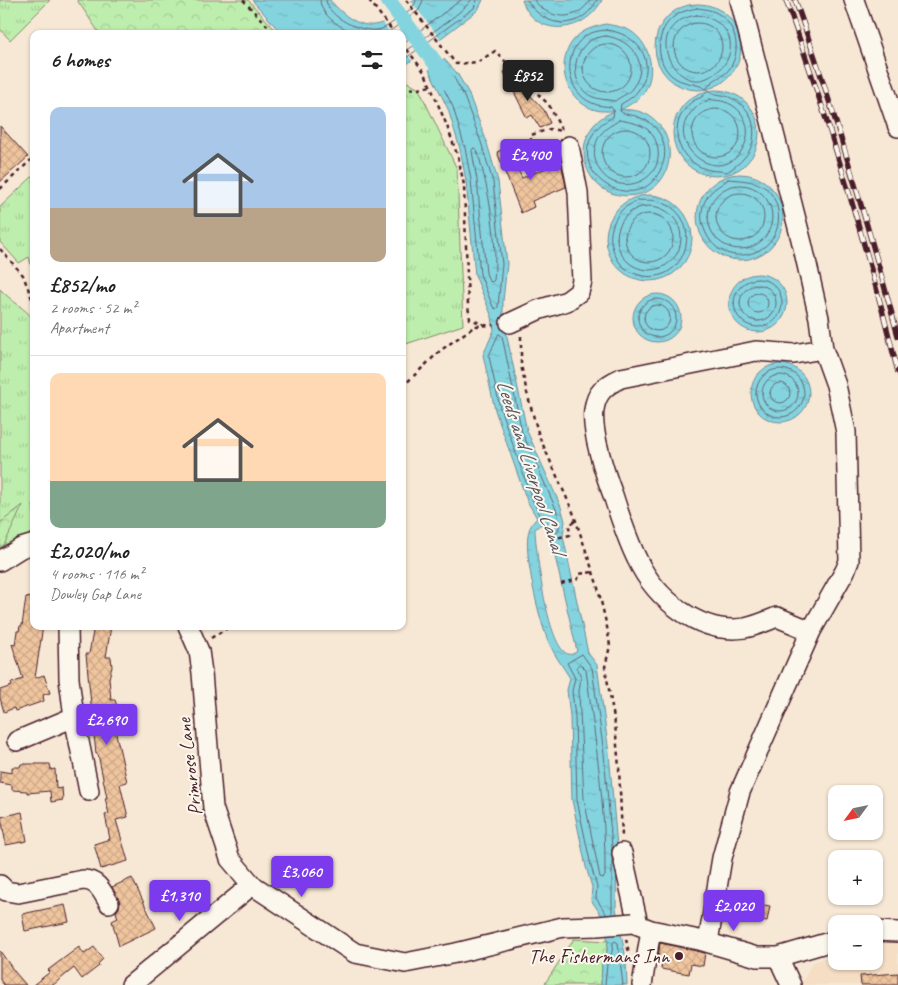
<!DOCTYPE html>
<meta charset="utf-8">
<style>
:root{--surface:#fff;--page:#f2f2f2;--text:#222;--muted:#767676;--line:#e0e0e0;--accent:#7c3aed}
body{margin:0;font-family:Caveat,sans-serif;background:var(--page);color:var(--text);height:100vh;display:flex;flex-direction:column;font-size:19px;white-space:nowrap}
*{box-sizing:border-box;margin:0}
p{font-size:16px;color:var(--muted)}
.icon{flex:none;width:28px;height:28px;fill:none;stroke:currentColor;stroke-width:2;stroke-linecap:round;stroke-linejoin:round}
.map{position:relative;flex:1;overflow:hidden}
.drawer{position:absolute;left:30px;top:30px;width:376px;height:600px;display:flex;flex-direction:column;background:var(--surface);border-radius:10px;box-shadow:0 1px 4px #0004}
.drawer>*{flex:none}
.needle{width:32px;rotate:237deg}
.controls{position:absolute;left:828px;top:785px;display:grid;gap:10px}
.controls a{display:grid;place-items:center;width:55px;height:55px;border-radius:10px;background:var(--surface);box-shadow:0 1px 4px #0004;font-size:25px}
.price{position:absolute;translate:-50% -42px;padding:0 11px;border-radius:5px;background:var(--accent);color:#fff;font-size:16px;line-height:32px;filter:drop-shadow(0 1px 2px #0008)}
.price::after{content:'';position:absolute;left:50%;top:30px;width:15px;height:11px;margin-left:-8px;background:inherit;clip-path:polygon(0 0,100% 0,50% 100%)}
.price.active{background:#222;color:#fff}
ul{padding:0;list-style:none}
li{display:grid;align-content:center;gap:10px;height:265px;padding:0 20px}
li+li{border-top:1px solid var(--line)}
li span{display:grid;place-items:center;height:155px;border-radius:10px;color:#555}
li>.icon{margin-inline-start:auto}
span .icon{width:90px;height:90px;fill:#fffc;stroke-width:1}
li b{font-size:21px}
h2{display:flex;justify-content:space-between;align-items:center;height:60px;padding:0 20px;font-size:21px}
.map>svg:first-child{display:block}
.built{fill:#f5dec4}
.grass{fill:url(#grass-tufts);stroke:#84866c}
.forest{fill:url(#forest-crowns);stroke:#84866c}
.water{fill:url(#water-ripples);stroke:#6d8c98;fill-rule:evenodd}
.pier{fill:#f7e8d5}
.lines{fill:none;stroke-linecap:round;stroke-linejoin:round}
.shore{stroke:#616773;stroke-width:1}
.canal{stroke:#84d4e0;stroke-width:16}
.building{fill:url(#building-cross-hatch);stroke:#4a1f2b}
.minor-casing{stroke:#4a1f2b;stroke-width:22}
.path{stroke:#4a1f2b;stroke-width:2.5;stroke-dasharray:4 4;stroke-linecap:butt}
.minor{stroke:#fbf7ec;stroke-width:19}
.rail-casing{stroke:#4a1f2b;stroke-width:5.5}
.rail{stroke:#fbf7ec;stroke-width:4;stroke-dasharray:11;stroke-linecap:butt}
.minor-bridge-casing{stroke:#4a1f2b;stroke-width:22;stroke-linecap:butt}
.minor-bridge{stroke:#fbf7ec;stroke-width:19}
.poi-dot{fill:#4a1f2b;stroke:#fbf7ec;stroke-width:2}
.labels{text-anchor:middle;stroke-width:4;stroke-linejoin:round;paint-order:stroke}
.street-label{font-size:20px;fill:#4a1f2b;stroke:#fbf7ec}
.poi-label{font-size:20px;fill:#4a1f2b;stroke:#fbf7ec;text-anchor:end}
.water-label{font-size:21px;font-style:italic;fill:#5b5561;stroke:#fbf7ec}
</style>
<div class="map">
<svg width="898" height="985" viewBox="0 0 898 985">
<defs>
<pattern id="grass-tufts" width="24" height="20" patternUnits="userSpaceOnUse" patternTransform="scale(1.25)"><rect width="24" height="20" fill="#beeead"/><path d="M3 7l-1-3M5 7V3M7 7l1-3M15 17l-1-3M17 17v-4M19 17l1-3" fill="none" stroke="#a5cc95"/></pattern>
<pattern id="forest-crowns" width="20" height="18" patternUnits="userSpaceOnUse" patternTransform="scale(1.25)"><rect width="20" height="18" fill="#beeead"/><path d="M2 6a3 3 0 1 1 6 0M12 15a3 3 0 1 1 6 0" fill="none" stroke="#a5cc95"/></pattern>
<pattern id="water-ripples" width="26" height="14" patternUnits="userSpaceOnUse" patternTransform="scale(1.25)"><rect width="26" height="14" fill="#84d4e0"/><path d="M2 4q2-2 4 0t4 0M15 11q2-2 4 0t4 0" fill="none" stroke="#74b6c0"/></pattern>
<pattern id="building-cross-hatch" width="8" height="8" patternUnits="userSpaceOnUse" patternTransform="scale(1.25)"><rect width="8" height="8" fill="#efc59e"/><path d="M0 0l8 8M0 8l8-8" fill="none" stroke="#cea988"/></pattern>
</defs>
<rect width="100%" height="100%" fill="#f7e8d5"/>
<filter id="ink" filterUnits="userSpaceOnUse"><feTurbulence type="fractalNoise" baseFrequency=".02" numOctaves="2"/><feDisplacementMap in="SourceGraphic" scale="10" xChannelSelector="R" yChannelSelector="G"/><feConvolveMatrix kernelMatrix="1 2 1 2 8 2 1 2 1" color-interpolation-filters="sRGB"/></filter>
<g filter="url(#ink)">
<path class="built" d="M874,943L898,944V985H801L812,963L836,953V961H874Z"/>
<path class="grass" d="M0,0H50L10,40L0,29Z
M403,81L407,82L419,89L457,169L463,325L403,345Z
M34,175V277L29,257L19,263L0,242V207Z
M0,289C11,301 25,308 34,320V533L4,545L0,548Z"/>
<path class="forest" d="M77,0H248L279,34H100Z
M23,505L4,545L0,548V523Z
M574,939L608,941L607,951L602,963L601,985H544Z"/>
<path class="water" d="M252,0H330C343,15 361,31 382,23L414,0H483L478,10L403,67L402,34H282Z
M522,0H602C585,34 535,39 522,0Z
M655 47a43 43 0 1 1 86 0a43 43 0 1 1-86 0Z
M606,24C615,26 625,27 632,32C652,46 657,76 642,95C635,102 628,106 620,110C679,104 686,187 636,195C581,204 563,129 615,111C606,111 597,112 588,107C560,93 555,52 581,33C589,28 597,26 606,24Z
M444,59L457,73L468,92L486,140L498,181L507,264L503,301V318L527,431L561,507L565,521L563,536L588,653L597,665L609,753L617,847L616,908L626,959L627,985H601L602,963L607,951L608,941L602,916L591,900L592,887L586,867L572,800L570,717L567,690L570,678C563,667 555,656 550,645C540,626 524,555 528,535C529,528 532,523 537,518L527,501L495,410L483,355L494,330L492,317L475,275L466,181L460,149L448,109L429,70ZM541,524L550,535L577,651C550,677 535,545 535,529Z
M673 133a43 43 0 1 1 86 0a43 43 0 1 1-86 0Z
M697 217a43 43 0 1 1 86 0a43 43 0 1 1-86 0Z
M606 238a43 43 0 1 1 86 0a43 43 0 1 1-86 0Z
M729 303a29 29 0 1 1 58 0a29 29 0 1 1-58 0Z
M633 318a24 24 0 1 1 48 0a24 24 0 1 1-48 0Z
M751 393a29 29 0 1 1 58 0a29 29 0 1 1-58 0Z"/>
<path class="pier" d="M410,0L442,41L413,62L403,49L402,34H391L381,21Z"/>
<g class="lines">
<path class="shore" d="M320,0C321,17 342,28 356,34
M326,0C328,18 361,32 377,30C387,29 396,19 404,14C409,10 415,7 416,0
M527,0C544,29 581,32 597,0
M534,0C548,20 577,23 590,0
M697,8C705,9 713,10 720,15C737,27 741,51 730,68C725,76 717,77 711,83C709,85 708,87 706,89C696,82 682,85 671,75C654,59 656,29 675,16C682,11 689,10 697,8Z
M697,15C719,18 737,34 728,58C724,67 718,72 709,77C675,96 638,24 697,15Z
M674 47a24 24 0 1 1 48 0a24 24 0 1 1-48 0Z
M606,30C637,33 658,61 639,89C635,96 628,100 621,104L620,111C626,116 632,114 638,117C645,119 653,124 657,130C665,140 667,155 662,166C641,221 563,176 595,131C600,124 606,121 613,117L614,111L611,107C605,106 598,106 592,103C566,92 562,54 584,37C590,32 598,31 606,30Z
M386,34L419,10L423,0
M606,36C631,39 651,64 633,87C629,94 621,96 615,101C604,99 594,100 585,92C571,79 573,54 588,42C593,38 600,37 606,36Z
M583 68a24 24 0 1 1 48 0a24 24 0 1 1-48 0Z
M402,44L461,0
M402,53C415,44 466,11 471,0
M402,61L474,8L477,0
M442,66L453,76L463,94L481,142L493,182L502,264L498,307L496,309L493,307L480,274L471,180L465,148L453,107L436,73Z
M708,90C714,95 719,94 726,96C733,98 740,103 745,108C753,117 755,129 753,141C752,148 747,155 742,160C740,163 729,171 727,172C724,172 722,171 719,171C694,171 672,150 678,123C680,115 686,106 693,101C696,99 701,98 703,96C705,94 706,92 708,90Z
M710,99C715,101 720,100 725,102C745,108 753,131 743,148C718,196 644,130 710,99Z
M692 133a24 24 0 1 1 48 0a24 24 0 1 1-48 0Z
M619,120C635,123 652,125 657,145C668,186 606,202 595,159C593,151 596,140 601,134C606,127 613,125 619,120Z
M602 153a24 24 0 1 1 48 0a24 24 0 1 1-48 0Z
M474,148L477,150C489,190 498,239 494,280L492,282L489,281L486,273L477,180L472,151Z
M728,179C749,181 769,180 777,206C790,256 717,277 703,225C700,216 702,204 708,196C713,188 722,185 728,179Z
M708 217a32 32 0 1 1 64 0a32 32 0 1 1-64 0Z
M716 217a24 24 0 1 1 48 0a24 24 0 1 1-48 0Z
M637,200C644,201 653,199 660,202C707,216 687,288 639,275C624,271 616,261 612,246C608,233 614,217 624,208C628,205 633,204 637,200Z
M617 238a32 32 0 1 1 64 0a32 32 0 1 1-64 0Z
M625 238a24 24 0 1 1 48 0a24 24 0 1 1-48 0Z
M734 303a24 24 0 1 1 48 0a24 24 0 1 1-48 0Z
M740 303a18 18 0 1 1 36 0a18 18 0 1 1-36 0Z
M748 303a10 10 0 1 1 20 0a10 10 0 1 1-20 0Z
M638 318a19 19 0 1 1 38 0a19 19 0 1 1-38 0Z
M644 318a13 13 0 1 1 26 0a13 13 0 1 1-26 0Z
M499,334L502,336L522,432L556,509C558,517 562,525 557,533L542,519L532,499L500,408L489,356Z
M756 393a24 24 0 1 1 48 0a24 24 0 1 1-48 0Z
M762 393a18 18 0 1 1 36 0a18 18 0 1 1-36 0Z
M770 393a10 10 0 1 1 20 0a10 10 0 1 1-20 0Z
M580,664L586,670C595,739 606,807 605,876L603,878L600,877L584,799L579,691L581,677L577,667Z
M607,915L596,898L597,887L591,866L577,800L575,717L572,691L575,678L567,663L582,654L592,668L604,754L612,847V914
M605,985L607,964L612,952L613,943L615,941L618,943L623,985"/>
<path class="canal" d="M388,0L436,64L447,82"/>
</g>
<path class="building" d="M507,70L544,110L550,123L540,128L532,115L527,118L504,72Z
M0,126L28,157L0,182Z
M507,147L522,178L561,162L566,187L532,201L534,207L521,213L497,152Z
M26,597L34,598V626H43L35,678L44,675L50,693L43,695L44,701L15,711L14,708L4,712L0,698V690L12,686L11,683L23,679L12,644L15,645L17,631H19L20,626H22Z
M94,626H111L106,657H111L112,667L109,678L111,700H115L116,703L119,724L114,725L127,782L120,784L128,817L116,820L128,861L101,869L94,844L110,839L105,815L109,814L105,798H107L98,754H96L86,654H89Z
M21,764H50L51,770L55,769L56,789L62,788L63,800L51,802L50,791L27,793V791L12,790V785L0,783V771L12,773V767H20Z
M22,812L27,841L6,845L1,817Z
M132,878L156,928L119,946L112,921L118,918L116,912L119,908L120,902L112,887Z
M726,901L739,903V901L770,906L767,921L724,914Z
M65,905L69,922L25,931L22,914Z
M660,943L705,953L703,966L691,964L689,974L661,969L662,960L658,959Z
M79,947L84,954L94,947L103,959L98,964L99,966L82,979L74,968L53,985H33L50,972L48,970Z
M0,951L14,971L26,985H4L0,980Z
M898,973V985H861L860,976Z"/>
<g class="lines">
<defs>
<path id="minor" d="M854,0L898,127
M510,323L538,310L567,301L579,292L582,281L578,192L569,146
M0,561L21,548L34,544
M68,626L69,679L74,717L89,791
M188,626L199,651L202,673L213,808L230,859L252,885L355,953L405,963L456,953L563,927L597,926
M811,631L777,617C767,621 756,626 745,628C699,635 655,598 637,559C627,539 620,517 613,495C605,474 591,432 594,410C596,392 606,385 621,378L756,351L794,354L823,349
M17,741L74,717
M622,853L638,924
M0,885L6,891L18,893L83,880C98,880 102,892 109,903
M633,923L651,930L699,940L757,957H778L836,940
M874,931L898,932
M708,942L722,858L740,792L811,631L845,571L849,561L846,432L836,385L823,349L819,318L803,247L740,0
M778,957L791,985
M131,985L252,885
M642,985L651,930"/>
</defs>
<use href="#minor" class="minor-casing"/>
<path class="path" d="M243,0L275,34
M369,0L395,34
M406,0L456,64L478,62L495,51L549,105L562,131
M402,43L425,73L447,126L458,157L464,185L468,306L470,319L485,325
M402,88L419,89L430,86
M530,158L531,135L550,129L562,131
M0,189L31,160
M0,249L23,275L34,304
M521,336V365L527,393L539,436L573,512L597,584L607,627L610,646L605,667L615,724L619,767L622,837
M402,387L441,350L475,326L494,325
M551,539L570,535L569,526L576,520
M561,584L578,579L579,574L593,572
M211,638L231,626
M626,939L629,953"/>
<use href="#minor" class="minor"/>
<defs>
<path id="rail" d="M786,0C829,122 867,246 898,372
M795,0C835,111 867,222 898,336"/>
</defs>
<use href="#rail" class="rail-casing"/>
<use href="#rail" class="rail"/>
<defs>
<path id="minor-bridge" d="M597,926L633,923"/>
</defs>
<use href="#minor-bridge" class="minor-bridge-casing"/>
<use href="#minor-bridge" class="minor-bridge"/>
</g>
</g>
<circle class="poi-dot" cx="679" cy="956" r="5"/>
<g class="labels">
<g class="street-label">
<text transform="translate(189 767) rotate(-97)" y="7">Primrose Lane</text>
</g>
<g class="poi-label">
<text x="669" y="963">The Fishermans Inn</text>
</g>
<g class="water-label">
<text transform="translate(531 466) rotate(72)" y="7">Leeds and Liverpool Canal</text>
</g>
</g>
</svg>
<div class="controls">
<a><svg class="needle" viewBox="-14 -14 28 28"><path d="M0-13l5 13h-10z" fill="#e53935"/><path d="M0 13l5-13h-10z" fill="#767676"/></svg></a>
<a>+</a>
<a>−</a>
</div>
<b class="price active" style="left:528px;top:102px">£852</b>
<b class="price" style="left:531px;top:181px">£2,400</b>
<b class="price" style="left:107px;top:746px">£2,690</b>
<b class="price" style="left:302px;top:898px">£3,060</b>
<b class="price" style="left:180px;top:922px">£1,310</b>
<b class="price" style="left:734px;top:932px">£2,020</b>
<section class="drawer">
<h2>6 homes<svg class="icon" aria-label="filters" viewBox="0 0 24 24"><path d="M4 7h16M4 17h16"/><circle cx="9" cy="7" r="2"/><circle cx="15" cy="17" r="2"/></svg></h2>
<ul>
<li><span style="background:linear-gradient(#a9c7e8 65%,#b9a48a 0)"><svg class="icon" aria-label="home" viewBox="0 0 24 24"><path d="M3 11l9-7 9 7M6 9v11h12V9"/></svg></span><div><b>£852/mo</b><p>2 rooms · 52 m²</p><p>Apartment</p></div></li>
<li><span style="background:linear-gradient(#ffd9b3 70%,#7fa58c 0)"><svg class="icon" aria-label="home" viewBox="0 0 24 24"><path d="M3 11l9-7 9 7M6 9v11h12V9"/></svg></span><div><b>£2,020/mo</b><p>4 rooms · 116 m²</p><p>Dowley Gap Lane</p></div></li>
</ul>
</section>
</div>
